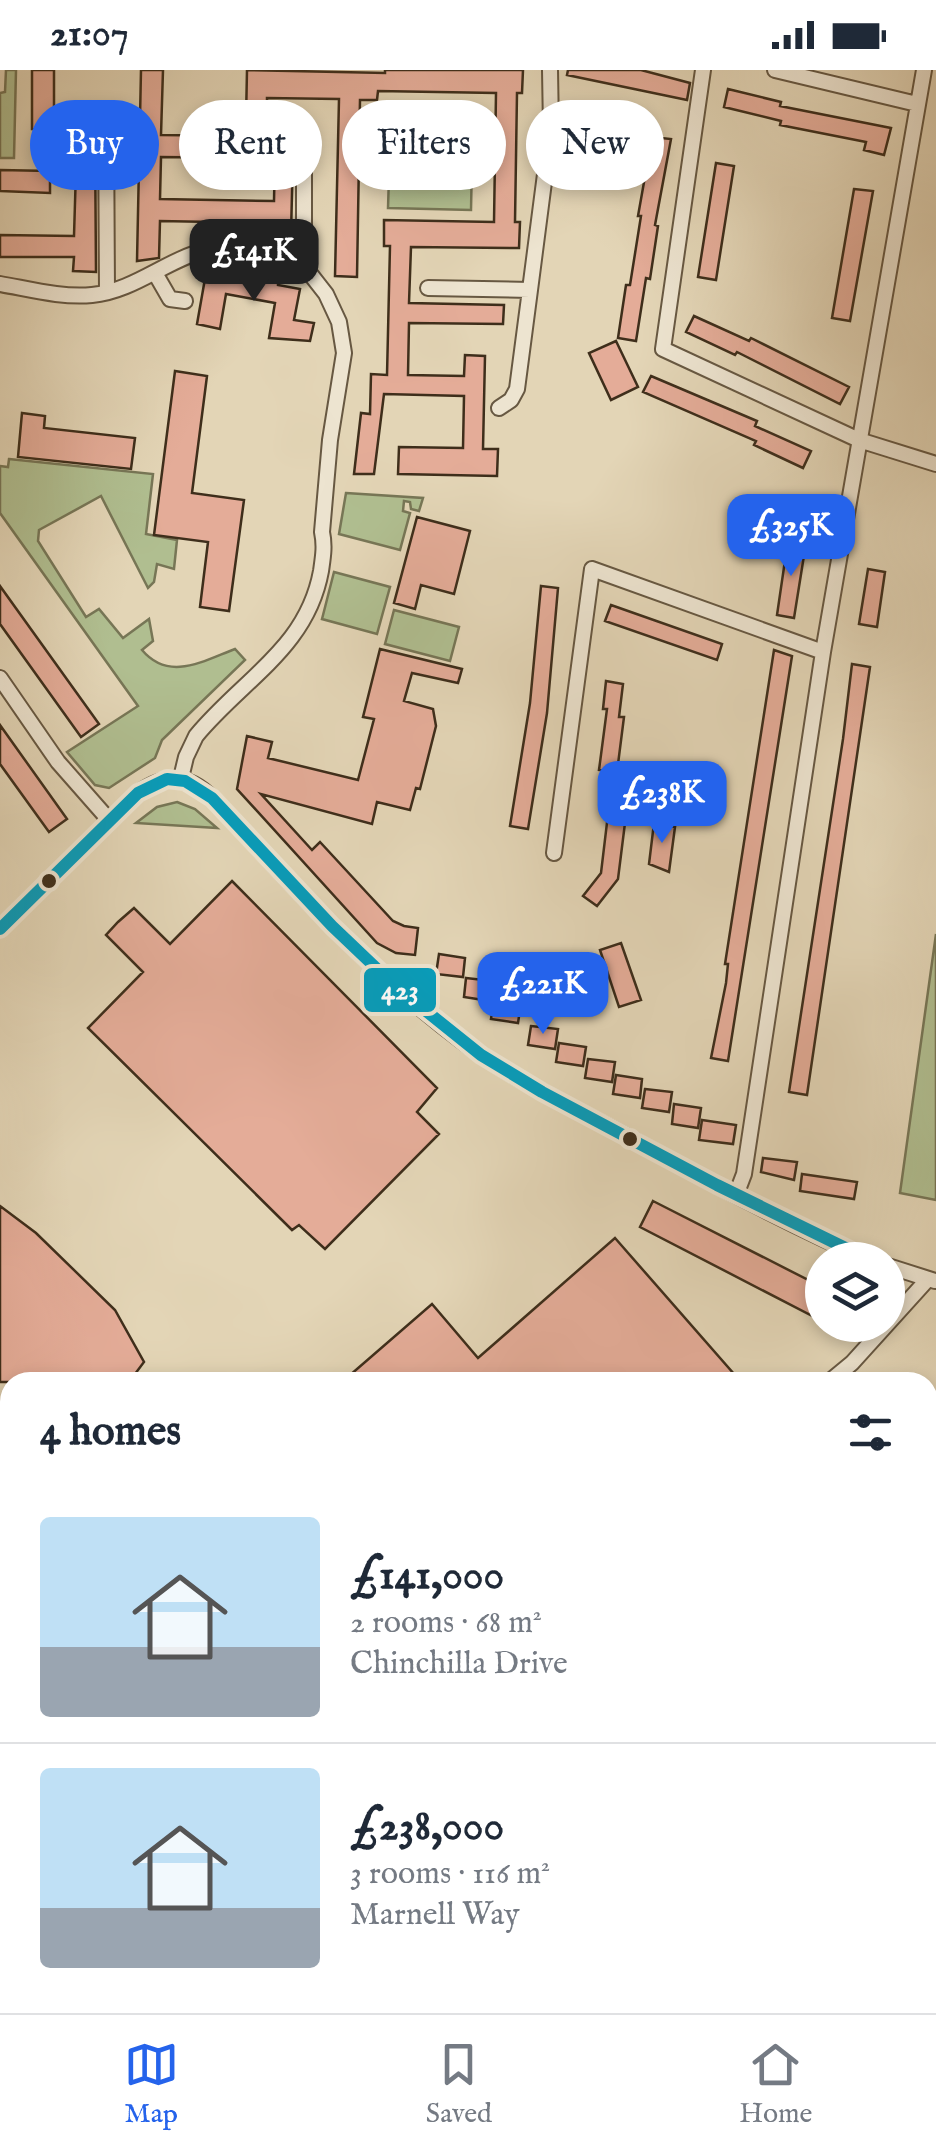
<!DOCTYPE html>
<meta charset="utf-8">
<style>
:root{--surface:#fff;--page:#f2f2f3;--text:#1f2937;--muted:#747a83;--line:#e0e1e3;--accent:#2563eb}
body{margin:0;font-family:"IM FELL English",serif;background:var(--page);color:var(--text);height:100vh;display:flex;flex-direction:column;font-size:38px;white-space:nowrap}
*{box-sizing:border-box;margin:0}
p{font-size:32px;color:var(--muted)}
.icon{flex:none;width:55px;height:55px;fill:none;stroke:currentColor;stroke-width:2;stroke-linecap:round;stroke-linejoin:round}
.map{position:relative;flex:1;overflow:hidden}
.sheet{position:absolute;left:0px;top:1302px;width:938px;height:642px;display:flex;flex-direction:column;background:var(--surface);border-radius:30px 30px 0 0;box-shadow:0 5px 15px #0003}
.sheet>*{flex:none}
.banner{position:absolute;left:30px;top:30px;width:878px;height:90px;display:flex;gap:20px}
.tools{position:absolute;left:805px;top:1172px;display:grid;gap:20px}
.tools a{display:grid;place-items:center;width:100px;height:100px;border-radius:50%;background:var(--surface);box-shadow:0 5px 15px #0003;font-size:50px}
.price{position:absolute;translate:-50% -85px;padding:0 22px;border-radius:20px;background:var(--accent);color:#fff;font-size:32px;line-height:65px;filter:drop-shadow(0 2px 5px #0008)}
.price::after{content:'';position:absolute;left:50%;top:60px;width:30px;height:22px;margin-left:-15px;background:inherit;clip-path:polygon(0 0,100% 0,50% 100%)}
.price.selected{background:#222;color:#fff}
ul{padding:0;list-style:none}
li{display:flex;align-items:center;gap:30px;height:250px;padding:0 40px}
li+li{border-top:2px solid var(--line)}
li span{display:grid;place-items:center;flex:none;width:280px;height:200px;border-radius:10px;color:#555}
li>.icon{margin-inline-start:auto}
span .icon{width:120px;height:120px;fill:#fffc;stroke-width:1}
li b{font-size:42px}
h2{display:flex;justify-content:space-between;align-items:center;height:120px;padding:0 40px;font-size:42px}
.pill{padding:0 35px;border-radius:45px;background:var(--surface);box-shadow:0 5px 15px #0003;font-size:35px;line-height:90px}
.pill.selected{background:var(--accent);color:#fff}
.status{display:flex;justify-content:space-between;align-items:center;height:70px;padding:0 50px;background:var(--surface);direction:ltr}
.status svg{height:28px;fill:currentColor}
.tabs{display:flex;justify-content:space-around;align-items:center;height:140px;border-top:2px solid var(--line);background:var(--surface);font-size:28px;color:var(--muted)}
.tabs a{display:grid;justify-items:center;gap:5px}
.tabs .selected{color:var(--accent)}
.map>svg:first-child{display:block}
.green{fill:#b0be90;stroke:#777656;stroke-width:2.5}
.building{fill:#e4ac98;stroke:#3e2e1b;stroke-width:2.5}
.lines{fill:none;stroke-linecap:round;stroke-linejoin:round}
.street-casing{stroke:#675842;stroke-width:18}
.secondary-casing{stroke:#3e2e1b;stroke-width:24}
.street{stroke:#ede4d0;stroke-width:14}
.secondary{stroke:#ede4d0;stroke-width:20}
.bus-1-casing{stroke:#ede4d0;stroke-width:20}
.bus-1{stroke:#069dbc;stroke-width:12}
.bus-dot{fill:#3e2e1b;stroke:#ede4d0;stroke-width:4}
.line-badge{stroke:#ede4d0;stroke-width:4}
.badge-label{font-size:28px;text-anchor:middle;font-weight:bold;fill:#fff}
</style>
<div class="status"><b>21:07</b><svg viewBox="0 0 49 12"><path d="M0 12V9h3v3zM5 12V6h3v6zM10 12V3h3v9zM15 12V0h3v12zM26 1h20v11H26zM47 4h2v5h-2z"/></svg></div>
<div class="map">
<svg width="936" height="1943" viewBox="0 0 936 1943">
<rect width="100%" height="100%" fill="#e3d5b6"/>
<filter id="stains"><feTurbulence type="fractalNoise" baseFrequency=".002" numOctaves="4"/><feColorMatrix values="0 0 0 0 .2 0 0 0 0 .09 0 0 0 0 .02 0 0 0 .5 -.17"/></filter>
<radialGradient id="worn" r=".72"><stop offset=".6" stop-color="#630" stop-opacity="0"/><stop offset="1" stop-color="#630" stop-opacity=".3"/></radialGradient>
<path class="green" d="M6,0H16L14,88H0V23L5,22Z
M391,42L473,44L471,140L388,138Z
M9,389L153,404L146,464L177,470L174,499L157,494L154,512L148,518L101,426L39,460L38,471L86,547L99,539L123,568L149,549L153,571L142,580C169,612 203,591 235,579L245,590L162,670L155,688L109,718L95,715L67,682L138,636L0,443V396L8,397Z
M346,423L423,428L419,441L411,439L410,432L404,431L403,441L410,443L400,480L339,464Z
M334,502L390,517L377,564L322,549Z
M394,540L459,557L450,591L385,574Z
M177,732L195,739L217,758L136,753L157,737Z
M936,864V1130L900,1123Z
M936,1868V1943H765L784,1935H928V1871Z"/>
<path class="building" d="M32,0H54V60L32,59Z
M141,0H163L161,65L253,66V88L161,87L160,129L274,131L275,83H293L291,164H274V153L160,151L159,188L137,191Z
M247,0L385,3V0H523L522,23H517L515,152H520L519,178L411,177L409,233L504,235L503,254L409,253L408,305L464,306L465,285L485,286L483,379H498L497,406L398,404L399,377L463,378L464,326L384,324L374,404H354L361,343L370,344L371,304L387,305L390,176H384V150L494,152L496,23L378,21L377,30H360L357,207L335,206L339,29L267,28V50L246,49Z
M568,0H641L690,13L687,30L567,5Z
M728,19L781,32L780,36L891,58L884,85L864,80L866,72L780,55L781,51L724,37Z
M77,67H95L96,202L73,201L74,187H0V165L74,166Z
M652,67L671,69L655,155L658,156L650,209L646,208L636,271L618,268L626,215H630L641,146H638Z
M716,93L734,96L716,210L698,207Z
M0,100L50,101V123L0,121Z
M854,119L873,121L850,251L832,248Z
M206,203L228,207L229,203L278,212V215L300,219L294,250L314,253L310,271L269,268L275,233L226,224L220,259L197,254Z
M694,246L749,271L751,268L849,317L840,334L737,282L735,285L686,262Z
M616,271L638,317L611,330L589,283Z
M175,301L207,306L192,423L244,430L229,541L200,537L208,472L154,465Z
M651,306L757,351L755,356L811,381L803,398L754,375L756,371L643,322Z
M22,343L45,346L44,358L135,368L131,399L18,387Z
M417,447L470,461L454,524L421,515L415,539L394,533Z
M788,470L806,473L794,548L777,545Z
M868,499L885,502L877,557L859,554Z
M0,516L99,654L81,667L0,554Z
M541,516L558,518L547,643L528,759L510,756L530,633Z
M611,535L722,574L717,590L605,551Z
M380,579L462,599L458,613L412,603L404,631L433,639L436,656L420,719L416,718L410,740L377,732L372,754L261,724L312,780L320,772L393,851L404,856L418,858L415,885L396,883L377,873L237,719L247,666L272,672L268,688L358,710L374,649L363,647Z
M774,580L792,586L728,991L711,988L726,913L728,894H725Z
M852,594L870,597L807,1025L789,1022L843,669Z
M606,611L623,614L619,647H624L617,702L599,700L607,639H603Z
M0,655L67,749L49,762L0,694Z
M608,708L625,710L620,744L626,745L618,809L597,836L583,826L601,803L609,736L604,735Z
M654,753L675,757L669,802L649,794Z
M232,811L437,1018L417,1042L439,1064L325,1179L299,1155L292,1160L88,958L143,902L106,865L118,852L134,838L170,874Z
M621,873L641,930L619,937L600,880Z
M439,884L465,888L463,907L436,904Z
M466,908L493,911L490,931L464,927Z
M494,930L521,933L518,953L491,949Z
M531,956L558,959L555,979L528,975Z
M559,973L586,977L583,996L556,992Z
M588,989L615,992L612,1012L585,1008Z
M616,1005L642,1009L640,1028L613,1024Z
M645,1019L672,1022L669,1042L642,1038Z
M674,1034L701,1038L698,1058L672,1054Z
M702,1050L736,1055L733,1074L699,1070Z
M763,1088L797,1092L794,1110L761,1102Z
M802,1104L857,1112L854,1129L800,1121Z
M653,1131L822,1217V1251L640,1157Z
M0,1136L36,1163L115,1240L144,1292L129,1312H0Z
M615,1168L741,1312H342L432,1234L478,1288Z"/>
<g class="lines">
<defs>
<path id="street" d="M703,0L663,279L859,370L936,394
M775,0L917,34
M106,49L107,222
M297,187L304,157V70
M155,203L170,229L185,231
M0,214C29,219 62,228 92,225C134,221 166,190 206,180C237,172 267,181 297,187L326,224L339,252L344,283L330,370L322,462C325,476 323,487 321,501C307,578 243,609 196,666L186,687L181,708
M428,218L530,220L551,58L550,0
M499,338L511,330L517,319L530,220
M0,608L58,692L109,750
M554,783L592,499L823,582
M0,859L138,723C166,703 188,704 212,728C291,813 369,902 462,971C513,1009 571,1037 626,1066C707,1110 787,1154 870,1190
M736,1125L744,1104L823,582L924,0
M888,1196L935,1211
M829,1312L852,1293L928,1209
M928,1612L936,1646
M928,1780L936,1776
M471,1935L478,1943
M567,1943L584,1935"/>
<path id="secondary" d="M0,1604L10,1613
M312,1935L318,1943"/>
</defs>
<use href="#street" class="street-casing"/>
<use href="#secondary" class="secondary-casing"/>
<use href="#street" class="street"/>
<use href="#secondary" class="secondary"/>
<defs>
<path id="bus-1" d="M0,859L138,723L167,709L185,711L212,728L332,856L395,916L481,985L542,1022L717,1115L870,1190"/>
</defs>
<use href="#bus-1" class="bus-1-casing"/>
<use href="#bus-1" class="bus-1"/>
</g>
<g class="bus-dot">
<circle cx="49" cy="811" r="9"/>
<circle cx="630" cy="1069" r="9"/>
</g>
<rect class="line-badge" x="362" y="896" width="76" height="48" rx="10" fill="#069dbc"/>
<g class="badge-label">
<text x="400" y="929">423</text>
</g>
<rect width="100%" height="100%" filter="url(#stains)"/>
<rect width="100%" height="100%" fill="url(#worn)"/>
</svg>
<div class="tools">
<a><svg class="icon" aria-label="layers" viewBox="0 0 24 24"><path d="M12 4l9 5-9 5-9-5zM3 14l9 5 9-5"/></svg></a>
</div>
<b class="price selected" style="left:254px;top:234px">£141K</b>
<b class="price" style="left:791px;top:509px">£325K</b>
<b class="price" style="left:662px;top:776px">£238K</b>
<b class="price" style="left:543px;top:967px">£221K</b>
<div class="banner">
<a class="pill selected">Buy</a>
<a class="pill">Rent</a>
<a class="pill">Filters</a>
<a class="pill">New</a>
</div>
<section class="sheet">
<h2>4 homes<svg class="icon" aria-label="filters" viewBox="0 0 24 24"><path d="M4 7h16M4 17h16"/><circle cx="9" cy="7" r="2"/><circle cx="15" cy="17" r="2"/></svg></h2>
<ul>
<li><span style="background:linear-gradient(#bfe0f5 65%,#9aa5b1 0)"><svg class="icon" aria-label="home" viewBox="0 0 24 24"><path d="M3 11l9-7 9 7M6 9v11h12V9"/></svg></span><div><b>£141,000</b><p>2 rooms · 68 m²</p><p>Chinchilla Drive</p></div></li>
<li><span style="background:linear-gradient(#bfe0f5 70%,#9aa5b1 0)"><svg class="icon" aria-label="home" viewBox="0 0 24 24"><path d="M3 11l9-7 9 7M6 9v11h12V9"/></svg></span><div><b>£238,000</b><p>3 rooms · 116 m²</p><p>Marnell Way</p></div></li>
</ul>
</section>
</div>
<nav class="tabs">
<a class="selected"><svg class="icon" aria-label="map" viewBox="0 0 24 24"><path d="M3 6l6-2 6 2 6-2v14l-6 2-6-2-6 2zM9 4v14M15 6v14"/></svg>Map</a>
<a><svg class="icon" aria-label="saved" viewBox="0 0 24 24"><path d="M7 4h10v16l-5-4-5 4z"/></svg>Saved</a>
<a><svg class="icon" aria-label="home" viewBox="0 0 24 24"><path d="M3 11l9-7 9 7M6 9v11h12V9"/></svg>Home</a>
</nav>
